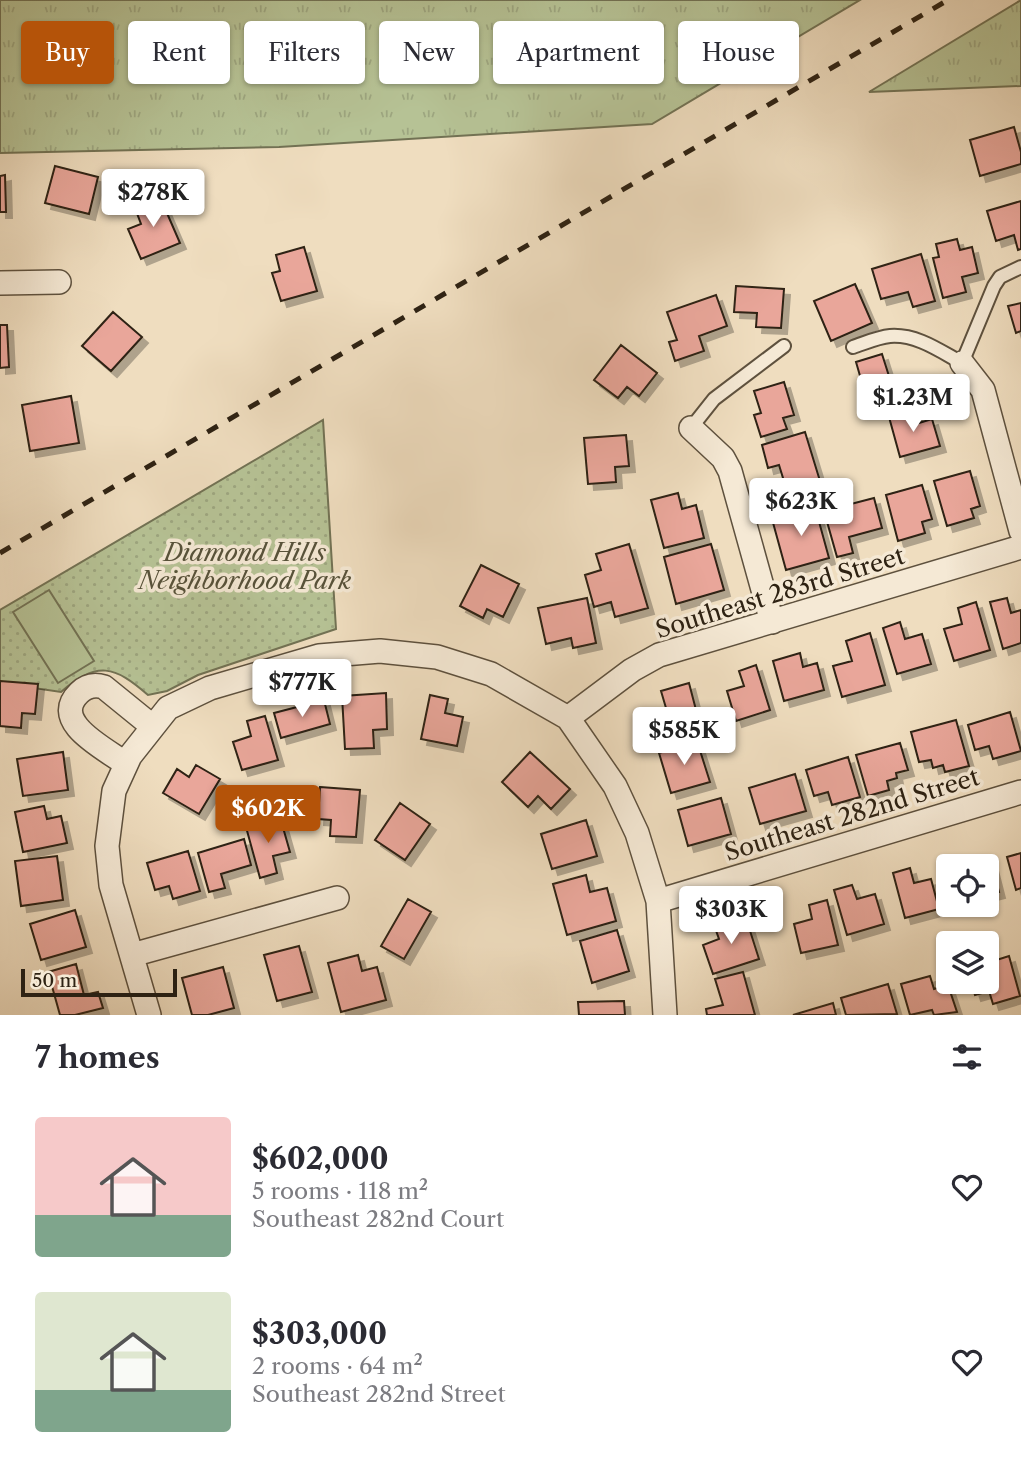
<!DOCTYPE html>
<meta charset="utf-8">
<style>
:root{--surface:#fff;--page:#f2f2f3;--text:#2b2b33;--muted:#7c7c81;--accent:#b45309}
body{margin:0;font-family:"Libre Caslon Text",serif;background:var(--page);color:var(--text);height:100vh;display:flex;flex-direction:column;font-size:26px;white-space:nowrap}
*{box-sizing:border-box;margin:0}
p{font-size:23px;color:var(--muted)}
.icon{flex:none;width:38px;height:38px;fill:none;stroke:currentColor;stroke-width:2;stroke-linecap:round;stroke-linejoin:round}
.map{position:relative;height:1015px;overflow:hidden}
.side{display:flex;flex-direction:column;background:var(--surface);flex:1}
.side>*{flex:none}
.guide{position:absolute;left:21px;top:21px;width:980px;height:63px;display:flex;gap:14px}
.buttons{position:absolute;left:936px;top:854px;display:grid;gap:14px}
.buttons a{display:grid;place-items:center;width:63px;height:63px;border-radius:7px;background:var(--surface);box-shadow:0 2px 5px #0004;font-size:35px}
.scale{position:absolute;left:21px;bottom:18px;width:156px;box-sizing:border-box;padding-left:7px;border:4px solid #2e2213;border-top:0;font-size:19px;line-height:24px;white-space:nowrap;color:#2e2213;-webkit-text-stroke:5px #f5e9d5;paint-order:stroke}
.price{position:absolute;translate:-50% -60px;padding:0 16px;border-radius:7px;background:#fff;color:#222;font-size:23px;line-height:46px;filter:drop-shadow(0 2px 4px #0008)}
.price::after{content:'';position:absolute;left:50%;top:42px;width:21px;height:16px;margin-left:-10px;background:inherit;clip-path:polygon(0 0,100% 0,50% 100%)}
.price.on{background:var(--accent);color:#fff}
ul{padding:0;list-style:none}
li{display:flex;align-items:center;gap:21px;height:175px;padding:0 35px}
li span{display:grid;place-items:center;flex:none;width:196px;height:140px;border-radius:7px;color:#555}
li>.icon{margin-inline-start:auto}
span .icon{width:84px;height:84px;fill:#fffc;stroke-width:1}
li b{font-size:30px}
h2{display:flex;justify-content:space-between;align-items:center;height:84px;padding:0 35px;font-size:30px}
.tag{padding:0 24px;border-radius:7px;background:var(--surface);box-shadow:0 2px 5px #0004;font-size:24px;line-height:63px}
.tag.on{background:var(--accent);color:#fff}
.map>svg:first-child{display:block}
.grass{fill:url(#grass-tufts);stroke:#727254;stroke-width:2}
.park{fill:url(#park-dots);stroke:#727254;stroke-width:2}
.garden{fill:#b6c295;stroke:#727254;stroke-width:2}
.building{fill:#e9a69a;stroke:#2e2213;stroke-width:2;filter:url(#shadow)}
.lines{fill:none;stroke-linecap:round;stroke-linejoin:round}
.service-casing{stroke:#5e513e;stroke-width:16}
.minor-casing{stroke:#5e513e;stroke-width:26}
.service{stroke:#f5e9d5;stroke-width:12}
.minor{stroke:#f5e9d5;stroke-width:23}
.rail{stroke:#2e2213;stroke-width:5;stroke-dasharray:12 12;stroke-linecap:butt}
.labels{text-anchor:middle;stroke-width:7;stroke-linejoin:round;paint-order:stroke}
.park-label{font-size:24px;font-style:italic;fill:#57523a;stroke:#f5e9d5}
.street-label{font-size:24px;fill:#2e2213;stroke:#f5e9d5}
</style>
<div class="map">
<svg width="1021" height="1015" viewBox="0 0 1021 1015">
<defs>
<pattern id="grass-tufts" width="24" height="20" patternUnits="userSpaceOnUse" patternTransform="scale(1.75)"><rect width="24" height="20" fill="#b6c295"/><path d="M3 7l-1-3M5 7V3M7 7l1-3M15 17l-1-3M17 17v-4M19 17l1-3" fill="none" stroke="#9da680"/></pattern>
<pattern id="park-dots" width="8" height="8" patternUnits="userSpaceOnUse" patternTransform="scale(1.75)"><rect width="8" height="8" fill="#b6c295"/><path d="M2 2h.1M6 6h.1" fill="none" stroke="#9da680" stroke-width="1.8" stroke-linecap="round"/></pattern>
<filter id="shadow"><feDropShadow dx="6" dy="6" stdDeviation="0" flood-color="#0004"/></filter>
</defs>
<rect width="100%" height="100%" fill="#efddbf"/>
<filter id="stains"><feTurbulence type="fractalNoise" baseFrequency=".00286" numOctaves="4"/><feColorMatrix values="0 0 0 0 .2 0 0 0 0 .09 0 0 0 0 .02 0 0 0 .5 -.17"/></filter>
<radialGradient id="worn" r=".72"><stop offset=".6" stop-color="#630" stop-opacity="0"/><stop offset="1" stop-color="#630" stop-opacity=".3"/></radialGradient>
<path class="grass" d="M0,0H860L652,124L279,147L0,153Z
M1021,0V86L869,92Z"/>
<path class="park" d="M323,420L336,629L198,675L167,691L148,695C115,666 97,660 61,692L0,683V610Z"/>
<path class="garden" d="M49,590L94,661L58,683L13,612Z"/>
<path class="building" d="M1014,127L1021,152V164L980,176L970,140Z
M55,166L98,177L89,214L45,203Z
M5,175L6,212H0V176Z
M160,197L180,243L141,259L128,229L141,224L135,208Z
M1021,201V249L1018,250L1014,235L996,241L987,211Z
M957,239L960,250L972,247L978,273L962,277L966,292L943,298L933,258L939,257L936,244Z
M304,247L317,291L281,301L272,273L280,271L276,255Z
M921,254L935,301L913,307L908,292L881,299L872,269Z
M855,284L872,323L831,341L814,301Z
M736,286L784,289L781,328L756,327L757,313L734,312Z
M716,295L727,326L699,336L704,351L675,361L669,342L677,340L667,312Z
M1021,303V331L1016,333L1008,306Z
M113,312L142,337L111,371L82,346Z
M0,325H7L9,367L0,368Z
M621,345L657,373L639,396L627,387L618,398L594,380Z
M882,354L894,392L867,400L856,362Z
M784,382L794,415L783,418L787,429L761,437L754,415L761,413L754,391Z
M71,396L79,443L30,451L22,405Z
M915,410L919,423L932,419L940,446L900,457L889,417Z
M805,432L820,481L787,491L779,465L768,468L762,445Z
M626,435L629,466L615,467L616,482L588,484L584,438Z
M970,471L980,506L971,509L974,518L947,526L934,481Z
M922,485L932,519L922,522L925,533L898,541L886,495Z
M678,493L682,509L696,505L704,538L664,548L651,500Z
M874,498L882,528L849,537L853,553L837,557L824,511Z
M815,507L829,558L786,570L772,519Z
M629,544L648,608L615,617L611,602L594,607L585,575L601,570L596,554Z
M711,544L724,590L676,604L664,557Z
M481,565L519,584L503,617L487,609L483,618L460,606Z
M587,598L596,643L573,648L571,638L546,644L538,608Z
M1007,598L1011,613L1021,610V643L1003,649L990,602Z
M976,602L990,650L954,661L944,629L962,624L958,608Z
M900,622L905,639L922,634L931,664L897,674L883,628Z
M870,633L885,685L842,697L833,666L852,661L846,641Z
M800,653L803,667L817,663L824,690L784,701L773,661Z
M756,665L770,710L736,721L727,691L744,686L739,671Z
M0,681L38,684L35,714L22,713L21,728L0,726Z
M689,683L702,733L661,745L652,712L666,708L661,691Z
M386,693L387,729L373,730L374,748L345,749L342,696Z
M430,695L448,699L445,713L463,717L457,746L421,739Z
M324,700L330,724L281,738L274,713Z
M1010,712L1021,751L993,759L989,746L975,750L968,725Z
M265,716L278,760L242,770L233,742L251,736L247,721Z
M956,720L969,766L945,772L943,765L933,768L931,760L919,762L911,732Z
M697,741L710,782L671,793L659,753Z
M900,743L908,770L896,773L897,778L887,781L889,790L868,796L856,755Z
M63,752L68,790L23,796L17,759Z
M530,752L570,789L551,809L538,796L528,807L502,782Z
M848,757L860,797L832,805L828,792L814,796L806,770Z
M196,765L220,779L199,814L163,793L177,769L189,777Z
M795,774L806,811L760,824L749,788Z
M320,787L360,790L356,837L330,836L331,820L318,819Z
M721,798L731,834L688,846L678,810Z
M400,803L430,824L405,860L375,840Z
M44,806L47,819L61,816L67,843L23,852L15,812Z
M280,817L290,852L273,856L277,873L260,878L246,827Z
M586,820L597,856L552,869L541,834Z
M244,839L251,865L221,874L225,888L209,892L198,853Z
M188,851L200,891L173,899L169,886L155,890L147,863Z
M1021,853V888L1016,890L1007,857Z
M57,856L63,900L21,906L15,861Z
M991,861L999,892L987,895V866H973Z
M910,868L914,883L931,879L939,909L905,918L893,873Z
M586,875L590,892L607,888L616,921L567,935L553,884Z
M852,885L857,899L875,894L884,924L847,935L834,890Z
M408,899L431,912L404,959L381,946Z
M827,900L838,945L801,953L794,924L812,919L809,905Z
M75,910L86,947L41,960L30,924Z
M745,915L759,959L713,974L703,945L719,939L714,925Z
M617,930L629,971L592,983L580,941Z
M299,946L312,992L277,1001L264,955Z
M358,955L362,971L377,967L386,1000L341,1012L328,963Z
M1009,956L1020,996L993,1004L989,991L975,995L971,982H987V963Z
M76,964L84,995L98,992L103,1008L75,1015H60L48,972Z
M223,967L234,1008L208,1015H192L182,978Z
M743,972L755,1015H707L706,1009L723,1005L715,979Z
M930,976L934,989L948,985L957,1012L934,1015L932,1010L910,1015L901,984Z
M888,984L897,1014L846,1015L841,998Z
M624,1001L625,1015H579L578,1002Z
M833,1003L836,1015H793Z"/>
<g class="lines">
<defs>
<path id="service" d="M853,347C865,343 878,337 890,336C917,334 940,351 962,363L994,286L1000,277L1021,267
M691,428L714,399L784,346"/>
<path id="minor" d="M0,283L59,282
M962,363L983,390L1021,531
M691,428L723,458L730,471L772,622
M568,718L632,670L659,655L1021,547
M126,764C106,749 49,722 79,693C86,686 94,684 104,687L152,726
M658,901L1021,792
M132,955L337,898
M149,1015L111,885L107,846L114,791L130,756L168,708L210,688L319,656L380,651L437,657L491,674L568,718L615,786L637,833L658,901L665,1015"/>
</defs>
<use href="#service" class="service-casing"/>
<use href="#minor" class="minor-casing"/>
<use href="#service" class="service"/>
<use href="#minor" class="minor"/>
<path class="rail" d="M0,553L948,0"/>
</g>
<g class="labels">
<g class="park-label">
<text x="245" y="561">Diamond Hills<tspan x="245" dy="28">Neighborhood Park</tspan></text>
</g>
<g class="street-label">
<text transform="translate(780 593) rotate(-17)" y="8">Southeast 283rd Street</text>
<text transform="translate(852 815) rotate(-17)" y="8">Southeast 282nd Street</text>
</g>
</g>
<rect width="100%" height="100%" filter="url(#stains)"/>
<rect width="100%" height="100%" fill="url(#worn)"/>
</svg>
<div class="buttons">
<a><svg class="icon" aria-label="locate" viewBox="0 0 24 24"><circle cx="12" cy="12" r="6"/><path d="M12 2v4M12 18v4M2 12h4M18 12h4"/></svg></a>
<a><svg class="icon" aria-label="layers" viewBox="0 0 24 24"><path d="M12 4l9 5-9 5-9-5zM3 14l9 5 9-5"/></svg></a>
</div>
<div class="scale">50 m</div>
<b class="price" style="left:153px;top:229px">$278K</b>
<b class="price" style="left:913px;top:434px">$1.23M</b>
<b class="price" style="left:801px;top:538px">$623K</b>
<b class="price" style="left:302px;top:719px">$777K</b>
<b class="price" style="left:684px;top:767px">$585K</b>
<b class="price on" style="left:268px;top:845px">$602K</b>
<b class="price" style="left:731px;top:946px">$303K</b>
<div class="guide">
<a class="tag on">Buy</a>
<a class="tag">Rent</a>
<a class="tag">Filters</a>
<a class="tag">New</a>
<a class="tag">Apartment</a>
<a class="tag">House</a>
</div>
</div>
<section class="side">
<h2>7 homes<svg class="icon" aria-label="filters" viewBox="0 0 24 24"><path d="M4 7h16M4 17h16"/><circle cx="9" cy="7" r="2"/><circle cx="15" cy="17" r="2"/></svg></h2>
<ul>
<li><span style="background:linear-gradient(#f6c9c9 70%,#7fa58c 0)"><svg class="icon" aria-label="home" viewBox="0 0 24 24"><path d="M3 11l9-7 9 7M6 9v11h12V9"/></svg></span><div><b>$602,000</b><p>5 rooms · 118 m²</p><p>Southeast 282nd Court</p></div><svg class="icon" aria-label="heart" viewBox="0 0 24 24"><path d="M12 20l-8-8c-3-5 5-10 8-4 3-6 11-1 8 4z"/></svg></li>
<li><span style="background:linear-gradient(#dfe7d0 70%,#7fa58c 0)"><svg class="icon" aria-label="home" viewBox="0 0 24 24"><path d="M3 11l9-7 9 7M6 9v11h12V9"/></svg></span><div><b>$303,000</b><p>2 rooms · 64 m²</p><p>Southeast 282nd Street</p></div><svg class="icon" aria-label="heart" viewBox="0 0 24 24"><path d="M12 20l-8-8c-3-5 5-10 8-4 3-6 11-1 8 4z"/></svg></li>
</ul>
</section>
